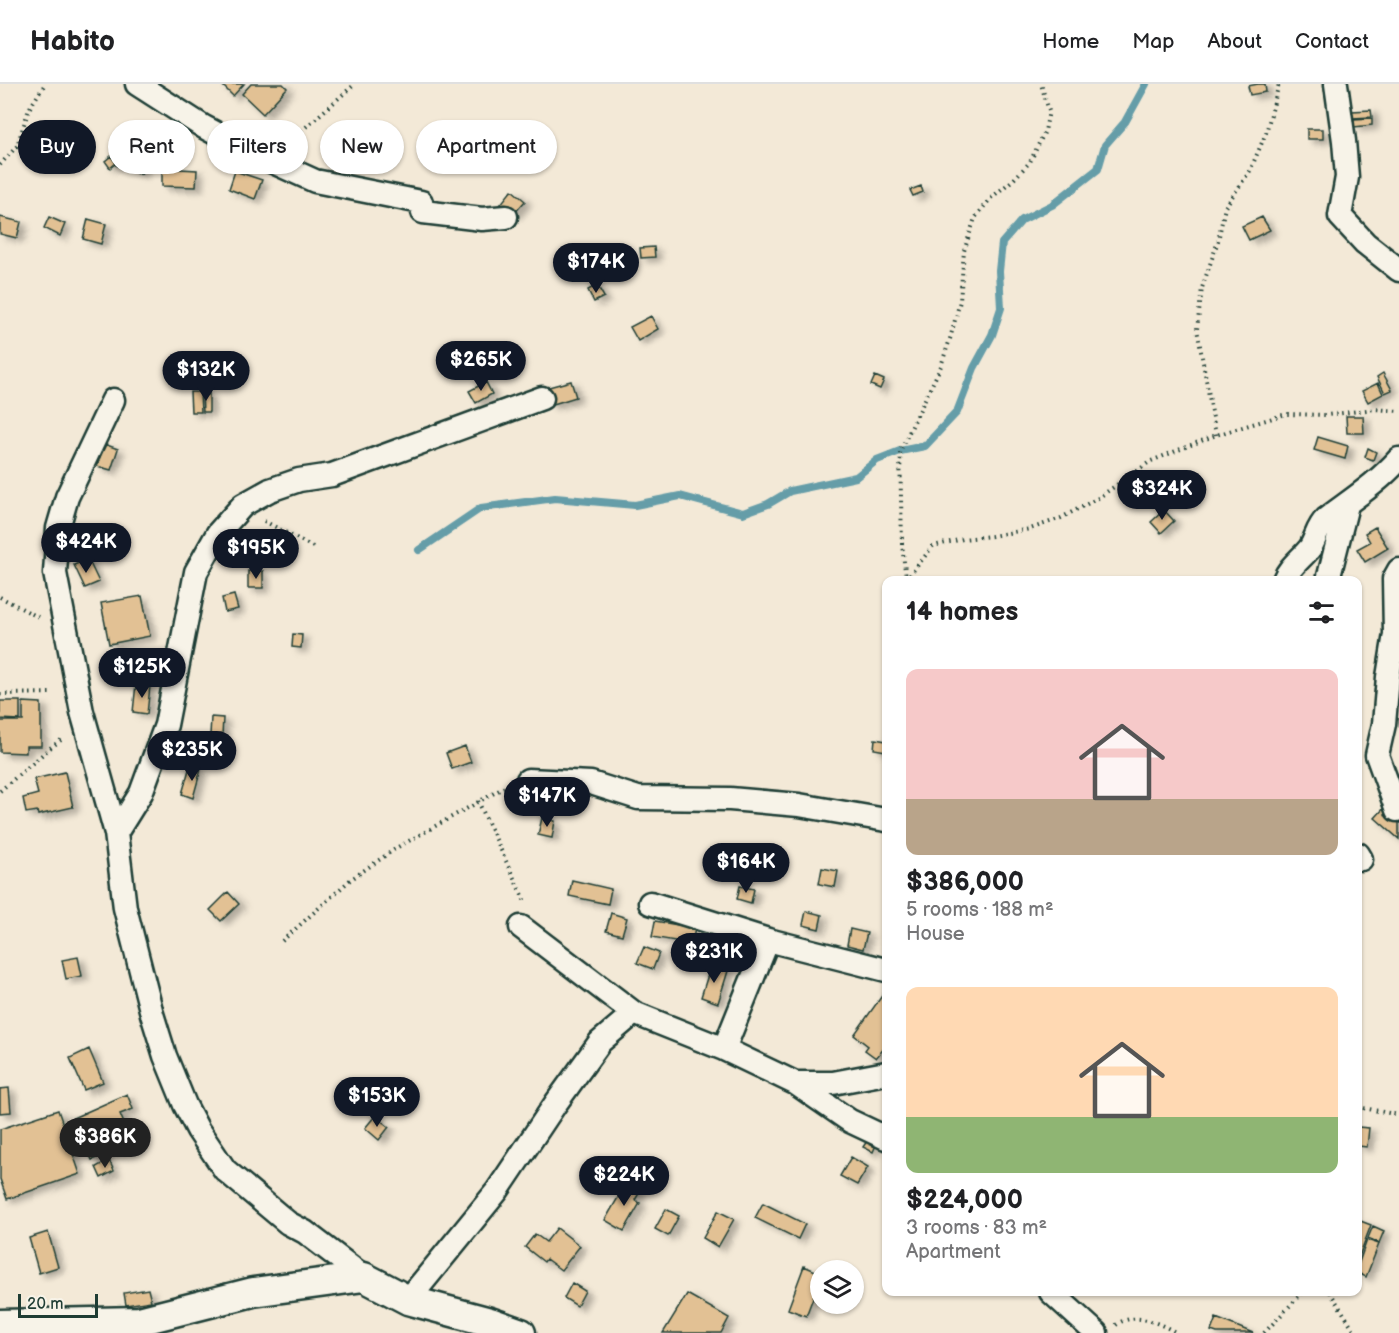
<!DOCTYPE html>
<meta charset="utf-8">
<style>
:root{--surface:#fff;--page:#f6f6f6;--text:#202124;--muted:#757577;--line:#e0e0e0;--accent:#111827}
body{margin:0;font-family:"Balsamiq Sans",sans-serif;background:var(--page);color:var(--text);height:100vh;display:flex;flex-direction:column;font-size:22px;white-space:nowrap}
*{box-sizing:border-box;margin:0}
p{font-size:20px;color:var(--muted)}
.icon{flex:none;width:33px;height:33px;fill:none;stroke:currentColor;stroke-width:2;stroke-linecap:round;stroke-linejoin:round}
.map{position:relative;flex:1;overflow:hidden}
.details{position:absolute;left:882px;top:492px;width:480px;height:720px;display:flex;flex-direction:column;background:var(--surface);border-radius:12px;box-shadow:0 2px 4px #0004}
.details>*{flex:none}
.banner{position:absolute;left:18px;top:36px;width:570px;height:54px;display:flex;gap:12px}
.buttons{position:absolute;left:810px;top:1176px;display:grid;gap:12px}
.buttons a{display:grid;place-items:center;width:54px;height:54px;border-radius:50%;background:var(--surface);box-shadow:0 2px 4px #0004;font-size:30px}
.scale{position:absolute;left:18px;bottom:15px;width:80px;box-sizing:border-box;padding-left:6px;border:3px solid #1f3d34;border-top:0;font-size:16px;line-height:21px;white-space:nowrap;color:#1f3d34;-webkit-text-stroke:4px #f7f3e8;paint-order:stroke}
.price{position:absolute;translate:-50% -51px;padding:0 14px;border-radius:21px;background:var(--accent);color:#fff;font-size:20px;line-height:39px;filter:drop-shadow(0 2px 3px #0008)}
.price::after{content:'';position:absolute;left:50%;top:36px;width:18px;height:14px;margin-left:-9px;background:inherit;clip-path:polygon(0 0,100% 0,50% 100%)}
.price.current{background:#222;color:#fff}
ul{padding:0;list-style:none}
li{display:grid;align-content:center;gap:12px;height:318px;padding:0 24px}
li span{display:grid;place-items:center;height:186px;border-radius:12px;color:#555}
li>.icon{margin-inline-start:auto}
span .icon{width:108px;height:108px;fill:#fffc;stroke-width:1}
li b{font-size:26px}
h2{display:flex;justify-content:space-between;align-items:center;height:72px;padding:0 24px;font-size:26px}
.pill{padding:0 21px;border-radius:27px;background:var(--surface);box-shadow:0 2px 4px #0004;font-size:21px;line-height:54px}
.pill.current{background:var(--accent);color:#fff}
header{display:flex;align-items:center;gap:36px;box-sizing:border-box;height:84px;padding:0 30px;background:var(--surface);border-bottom:2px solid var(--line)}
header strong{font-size:28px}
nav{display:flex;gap:33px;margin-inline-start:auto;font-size:21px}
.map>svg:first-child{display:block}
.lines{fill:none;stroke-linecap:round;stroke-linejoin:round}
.stream{stroke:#659da8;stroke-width:8}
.building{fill:#e2c194;stroke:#1f3d34;stroke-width:1.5;filter:url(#shadow)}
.minor-casing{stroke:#1f3d34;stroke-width:27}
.tertiary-casing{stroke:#1f3d34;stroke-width:33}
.path{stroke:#1f3d34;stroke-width:4;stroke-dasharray:1.5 4.5;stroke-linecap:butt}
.minor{stroke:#f7f3e8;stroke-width:22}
.tertiary{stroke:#f7f3e8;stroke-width:28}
</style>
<header>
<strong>Habito</strong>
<nav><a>Home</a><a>Map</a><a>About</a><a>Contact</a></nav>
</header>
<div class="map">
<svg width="1399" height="1249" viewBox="0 0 1399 1249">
<defs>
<filter id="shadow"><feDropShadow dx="6" dy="4" stdDeviation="3" flood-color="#0004"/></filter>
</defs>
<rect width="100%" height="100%" fill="#f3e9d7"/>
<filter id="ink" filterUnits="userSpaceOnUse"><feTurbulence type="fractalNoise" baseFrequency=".0167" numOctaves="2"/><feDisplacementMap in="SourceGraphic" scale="12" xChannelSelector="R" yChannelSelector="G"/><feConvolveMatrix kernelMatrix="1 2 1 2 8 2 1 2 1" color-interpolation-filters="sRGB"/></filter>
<g filter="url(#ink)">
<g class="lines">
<path class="stream" d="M419,466L481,424L555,414L635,421L680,412L743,429L768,420L790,407L856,393L877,376L900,367L925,362L957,328L974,284L992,251L1001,224L999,187L1002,159L1022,136L1052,121L1098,85L1105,61L1125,38L1146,0"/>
</g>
<path class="building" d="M221,0H244L233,12Z
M251,0H283L287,4L263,30L242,10Z
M1258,0H1265L1266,8L1250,11L1248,2Z
M1371,26L1372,33L1352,34V27Z
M1372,34V41L1354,43V35Z
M1307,45H1323V55H1307Z
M126,56L150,66L141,90L116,81Z
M111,72L116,79L110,84L105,77Z
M162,84L197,86L196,103L162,102Z
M235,87L262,96L255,115L229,105Z
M921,102L923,108L913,112L910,106Z
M512,106L525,117L513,131L500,121Z
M0,133L21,138L17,154L0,150Z
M49,133L65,140L60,152L44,144Z
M1262,133L1270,146L1249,156L1242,142Z
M88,135L106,140L101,160L83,155Z
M654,163L655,173L641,174L640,164Z
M597,201L604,213L594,218L588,206Z
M651,232L658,245L638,257L630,243Z
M1383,289L1392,306L1385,309L1377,293Z
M875,292L884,296L880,305L871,301Z
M571,297L576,313L550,321L545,304Z
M486,298L492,310L476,319L469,307Z
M1378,299L1383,310L1368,318L1362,307Z
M190,308H200L201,328H191Z
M202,309H209V328H203Z
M1346,332H1363L1364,349H1347Z
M1318,353L1348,362L1345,375L1314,366Z
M104,360L118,365L111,386L97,382Z
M1368,364L1376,368L1373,376L1365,373Z
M1164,426L1174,437L1161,449L1151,438Z
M1375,443L1388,464L1365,478L1357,465L1370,458L1365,449Z
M88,475L99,498L85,504L74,481Z
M248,487H263V504H248Z
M234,511L238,525L225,528L222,514Z
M142,512L150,552L109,560L101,519Z
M293,550L302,551L301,564L292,563Z
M132,575L149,576L148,597L132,596Z
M136,600L150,602L147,630L133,628Z
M0,617H20V636L0,635Z
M23,618L41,619V662H26V669L0,668V637H23Z
M211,633L223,634L222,652L210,651Z
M875,655L886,657V667L874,665Z
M465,662L471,678L452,685L446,669Z
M190,682L201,685L193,714L182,710Z
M65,688L73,723L38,731L37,727L26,729L23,714L38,710L34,695Z
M1384,724L1399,737V755L1375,734Z
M542,734L555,737L552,754L538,751Z
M822,784L838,787L835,803L819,800Z
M572,796L611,805L608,820L569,812Z
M740,802L754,805L751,819L737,815Z
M228,808L239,820L221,837L210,826Z
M806,827L822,831L819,845L803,841Z
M611,829L627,834L622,851L606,847Z
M655,837L695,844L692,860L652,853Z
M850,845L867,849L863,865L847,861Z
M644,863L659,869L653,885L637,879Z
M78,873L82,892L66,895L62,876Z
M711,881L728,887L718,919L701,913Z
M884,909L886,910V962L876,974L865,966L868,962L854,951Z
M89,965L103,998L84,1006L70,974Z
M9,1004L11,1028L0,1029V1005Z
M127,1010L133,1025L120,1030L128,1049L124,1051L128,1060L92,1076L73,1034Z
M58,1026L80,1090L7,1115L0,1095V1045Z
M375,1032L389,1043L379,1056L365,1044Z
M1358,1043L1369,1044L1367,1063L1358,1062Z
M867,1057L876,1061L873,1068L863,1063Z
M851,1073L868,1083L857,1101L840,1092Z
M109,1076L114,1087L101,1094L96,1083Z
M627,1098L641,1106L635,1116L640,1119L624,1147L605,1136Z
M763,1119L805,1140L798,1155L755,1134Z
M666,1125L679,1132L668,1152L655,1145Z
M718,1127L734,1135L718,1163L703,1154Z
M1358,1136L1371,1141L1358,1175Z
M1373,1142L1384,1147L1379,1159L1368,1154Z
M557,1144L580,1162L561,1186L546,1175L544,1178L525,1163L535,1150L546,1158Z
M48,1148L58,1183L39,1189L29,1154Z
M1367,1156L1379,1160L1366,1193L1358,1189V1181Z
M804,1182L820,1189V1195L806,1232L788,1225Z
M572,1199L585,1207L577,1222L564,1214Z
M148,1205L151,1217L126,1221L124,1209Z
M687,1210L729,1234L721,1249H663Z
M1216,1234L1253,1249H1217L1211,1247Z"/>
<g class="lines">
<defs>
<path id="minor" d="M137,0L204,43L251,68L315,97L421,118L423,128L482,135L506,133
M1336,0L1344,57L1347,93L1340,132L1365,159L1399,186
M113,316L67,413L58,444L55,489L82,628L116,749L125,824L152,930L165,972L185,1021L198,1046L225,1086L288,1139L305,1148L364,1193
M1284,496C1289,483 1301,475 1310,464C1316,455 1317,443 1326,435C1351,416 1378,399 1399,375
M1328,496L1347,421
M528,696L591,699L638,714L730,715L799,721L886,736
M1397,726L1377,671L1384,640L1388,593L1395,550L1394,495L1399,486
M116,749L141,709L166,641L196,488L218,449L243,421L270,406L299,396L332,391L542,314
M1358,770L1361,775
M650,819L768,856L886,886
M521,843L634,929L724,965L795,999L850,1037L886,1054
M724,965L768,856
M795,999H833L886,989
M1051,1208L1096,1249
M408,1216L497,1107L556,1019L600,958L634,929"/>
<path id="tertiary" d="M0,1240L139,1237L253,1208L364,1193L408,1216L490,1238L521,1249"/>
</defs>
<use href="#minor" class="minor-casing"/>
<use href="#tertiary" class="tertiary-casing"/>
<path class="path" d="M287,57L291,56L355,0
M0,81L17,62L29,25L45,0
M1216,351L1197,245L1202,204L1218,157L1225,123L1250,87L1266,49L1279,0
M264,437L313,463
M906,496L902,460L900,367L941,282L950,255L960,217L964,167L975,134L991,114L1014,95L1030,78L1045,47L1049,27L1041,0
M906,496L933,462L963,455L992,452L1030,445L1061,434L1098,414L1151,377L1216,351L1286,330L1327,331L1374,325L1399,327
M0,513L38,533
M0,610L53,609
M0,707L50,664L64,654
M478,717L526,820
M282,857L350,796L398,763L505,703
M1358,1023L1399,1031
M1330,1208L1356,1249
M1116,1241C1134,1227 1159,1239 1177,1249
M1264,1249L1303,1208"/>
<use href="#minor" class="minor"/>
<use href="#tertiary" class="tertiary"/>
</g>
</g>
</svg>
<div class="buttons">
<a><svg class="icon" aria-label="layers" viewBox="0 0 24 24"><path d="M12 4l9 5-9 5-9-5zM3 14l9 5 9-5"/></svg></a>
</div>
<div class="scale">20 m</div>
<b class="price" style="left:596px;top:210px">$174K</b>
<b class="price" style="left:481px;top:308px">$265K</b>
<b class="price" style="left:206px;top:318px">$132K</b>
<b class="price" style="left:1162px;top:437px">$324K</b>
<b class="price" style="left:86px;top:490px">$424K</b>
<b class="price" style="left:256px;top:496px">$195K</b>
<b class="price" style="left:142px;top:615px">$125K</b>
<b class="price" style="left:192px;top:698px">$235K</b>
<b class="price" style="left:547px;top:744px">$147K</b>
<b class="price" style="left:746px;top:810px">$164K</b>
<b class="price" style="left:714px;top:900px">$231K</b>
<b class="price" style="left:377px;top:1044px">$153K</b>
<b class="price current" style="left:105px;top:1085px">$386K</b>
<b class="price" style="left:624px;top:1123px">$224K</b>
<div class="banner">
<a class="pill current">Buy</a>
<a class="pill">Rent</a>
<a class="pill">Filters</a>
<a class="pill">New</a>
<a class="pill">Apartment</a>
</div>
<section class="details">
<h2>14 homes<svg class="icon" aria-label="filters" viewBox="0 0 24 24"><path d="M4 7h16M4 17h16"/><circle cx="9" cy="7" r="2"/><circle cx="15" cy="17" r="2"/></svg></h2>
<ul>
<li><span style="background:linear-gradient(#f6c9c9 70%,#b9a48a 0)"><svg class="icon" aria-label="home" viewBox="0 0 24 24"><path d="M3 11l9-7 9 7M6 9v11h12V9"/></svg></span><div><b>$386,000</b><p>5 rooms · 188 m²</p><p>House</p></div></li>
<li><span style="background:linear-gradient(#ffd9b3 70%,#8fb573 0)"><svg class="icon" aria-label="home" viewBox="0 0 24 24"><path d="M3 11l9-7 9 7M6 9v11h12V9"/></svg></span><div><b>$224,000</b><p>3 rooms · 83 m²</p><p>Apartment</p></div></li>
</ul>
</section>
</div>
